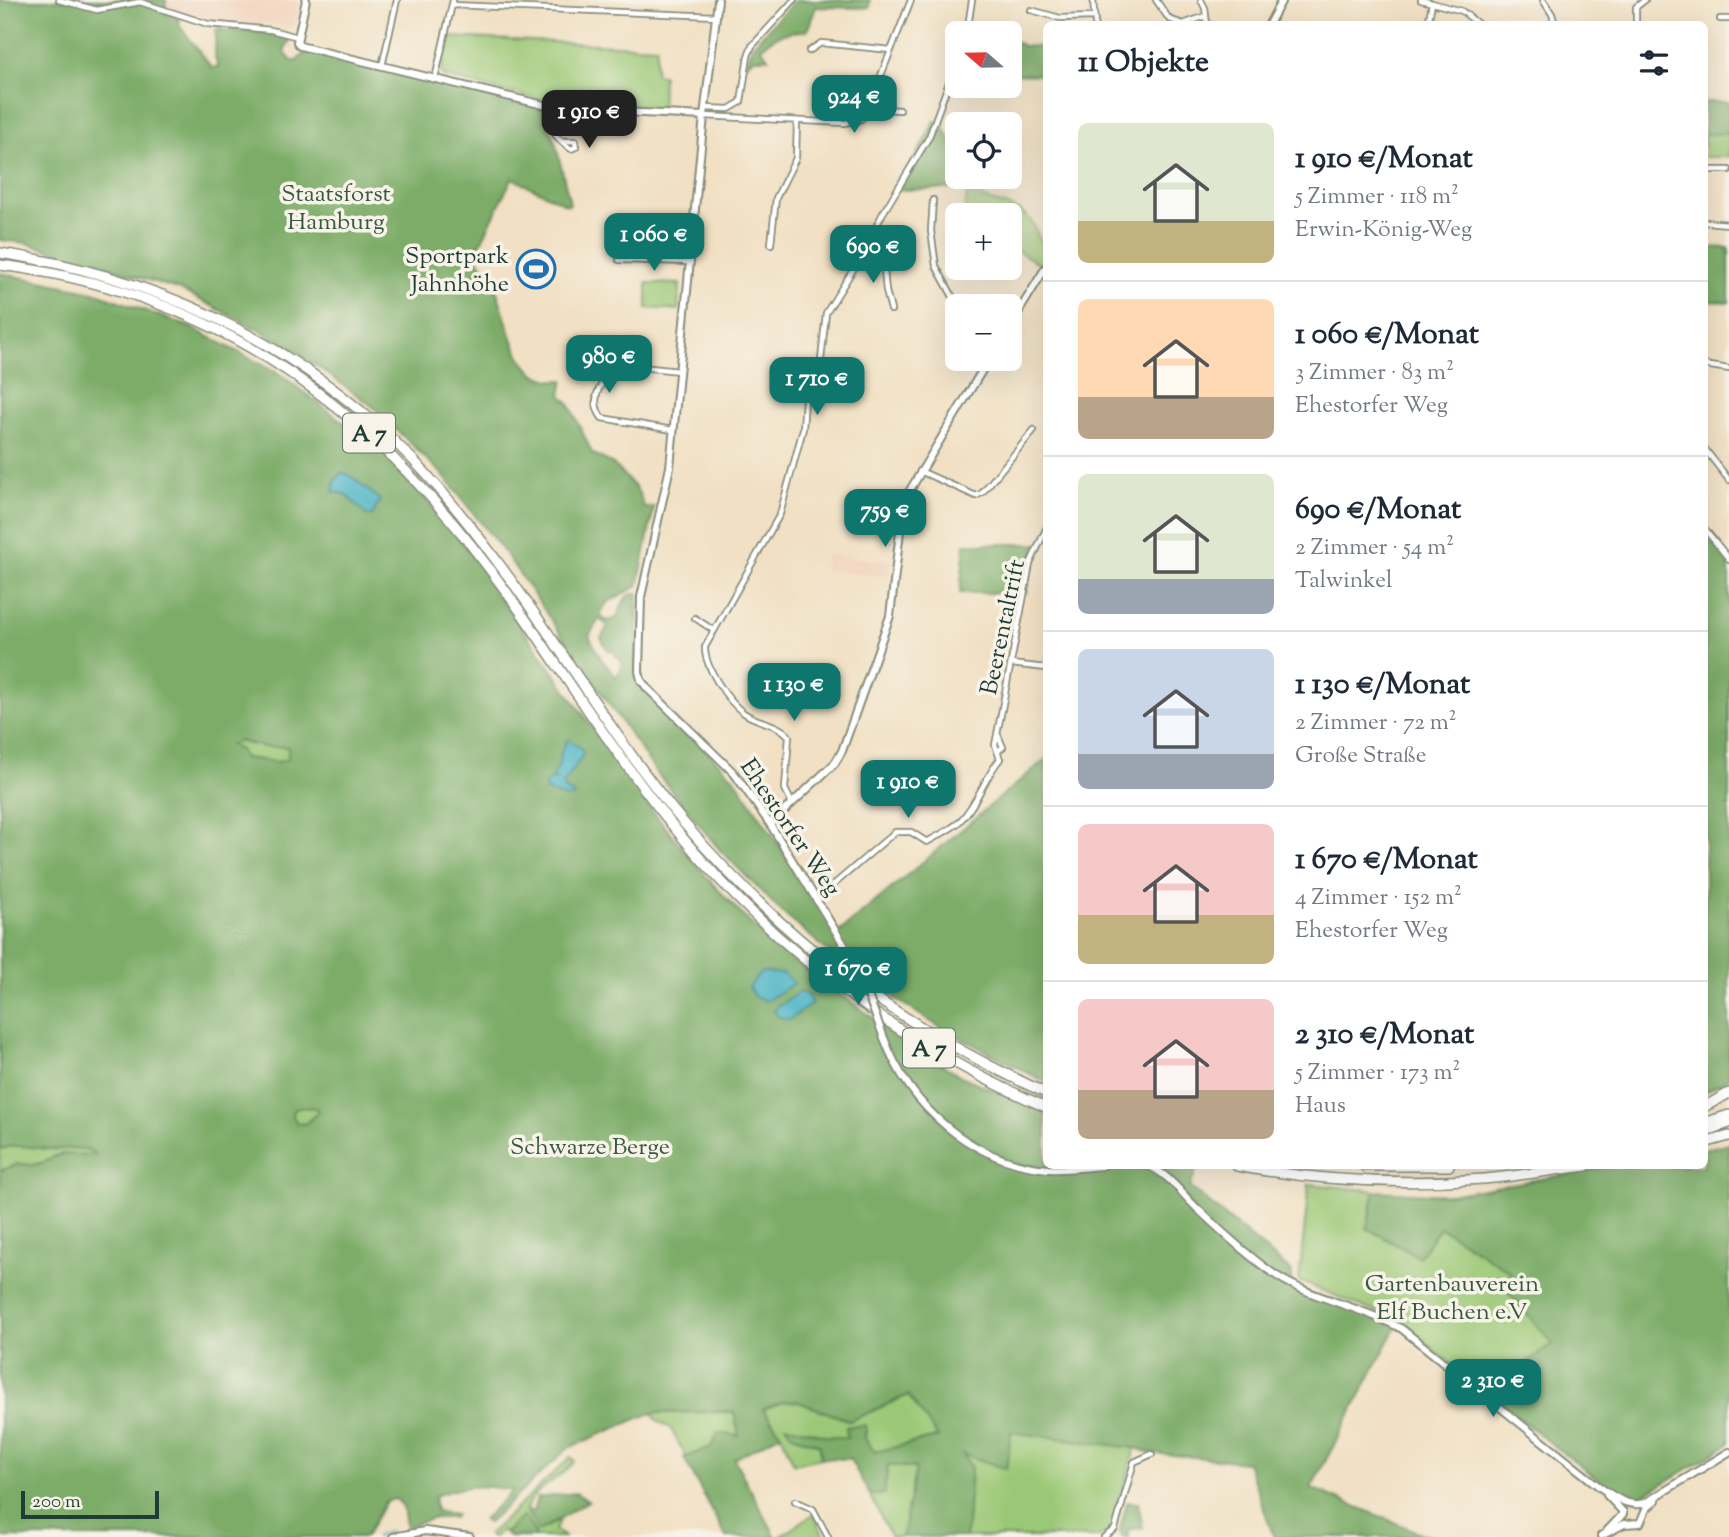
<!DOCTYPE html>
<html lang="de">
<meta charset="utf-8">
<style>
:root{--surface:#fff;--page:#f2f2f3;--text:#1f2937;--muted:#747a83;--line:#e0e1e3;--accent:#0f766e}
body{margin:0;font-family:"Sorts Mill Goudy",serif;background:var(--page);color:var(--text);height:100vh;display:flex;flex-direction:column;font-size:26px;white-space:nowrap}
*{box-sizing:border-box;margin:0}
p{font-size:23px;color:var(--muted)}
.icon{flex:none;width:38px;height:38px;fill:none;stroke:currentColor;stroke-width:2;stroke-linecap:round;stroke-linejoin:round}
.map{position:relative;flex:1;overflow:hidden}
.sheet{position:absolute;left:1043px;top:21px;width:665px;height:1148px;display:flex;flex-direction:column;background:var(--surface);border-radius:10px;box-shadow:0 7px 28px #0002}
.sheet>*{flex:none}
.needle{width:46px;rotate:290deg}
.fabs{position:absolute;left:945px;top:21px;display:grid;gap:14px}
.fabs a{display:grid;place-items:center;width:77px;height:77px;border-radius:10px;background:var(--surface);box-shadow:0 7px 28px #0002;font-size:35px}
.scale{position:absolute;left:21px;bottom:18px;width:138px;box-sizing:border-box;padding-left:7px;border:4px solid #1f3d34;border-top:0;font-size:19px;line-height:24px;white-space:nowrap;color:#1f3d34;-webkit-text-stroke:5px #f7f3e8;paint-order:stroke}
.price{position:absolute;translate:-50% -60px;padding:0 16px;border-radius:14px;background:var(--accent);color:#fff;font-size:23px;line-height:46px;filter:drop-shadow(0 2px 4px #0008)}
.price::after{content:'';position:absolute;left:50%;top:42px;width:21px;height:16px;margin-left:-10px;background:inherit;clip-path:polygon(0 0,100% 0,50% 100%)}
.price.selected{background:#222;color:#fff}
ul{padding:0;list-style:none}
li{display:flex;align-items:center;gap:21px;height:175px;padding:0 35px}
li+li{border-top:2px solid var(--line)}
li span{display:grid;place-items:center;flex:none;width:196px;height:140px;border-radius:10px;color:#555}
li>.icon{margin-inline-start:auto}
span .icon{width:84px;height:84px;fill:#fffc;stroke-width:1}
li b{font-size:30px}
h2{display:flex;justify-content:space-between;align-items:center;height:84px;padding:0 35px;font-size:30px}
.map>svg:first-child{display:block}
.built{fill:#f2d4be}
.green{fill:#9bc876;stroke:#5d8255;stroke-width:2}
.forest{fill:#7cac67;stroke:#4e744e;stroke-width:2;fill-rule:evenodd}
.water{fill:#48b4c5;stroke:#34787c;stroke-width:2}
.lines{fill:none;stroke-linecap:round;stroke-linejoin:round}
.stream{stroke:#48b4c5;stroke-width:2}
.minor-casing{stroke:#888e7c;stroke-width:8}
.tertiary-casing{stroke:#888e7c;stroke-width:10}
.secondary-casing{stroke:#888e7c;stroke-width:10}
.motorway-casing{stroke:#888e7c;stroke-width:12}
.minor{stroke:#fff;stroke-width:4.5}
.tertiary{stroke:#fff;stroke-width:6}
.secondary{stroke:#fff;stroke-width:6}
.motorway{stroke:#fff;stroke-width:9}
.secondary-bridge-casing{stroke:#888e7c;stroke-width:10;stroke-linecap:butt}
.secondary-bridge{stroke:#fff;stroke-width:6}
.labels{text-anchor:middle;stroke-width:7;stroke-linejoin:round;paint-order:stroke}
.shield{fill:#f7f3e8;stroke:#60746a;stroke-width:2}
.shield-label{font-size:23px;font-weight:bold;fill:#1f3d34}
.park-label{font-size:24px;fill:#385941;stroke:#f7f3e8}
.poi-label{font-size:24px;fill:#1f3d34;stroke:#f7f3e8;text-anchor:end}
.street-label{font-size:24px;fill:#1f3d34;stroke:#f7f3e8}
</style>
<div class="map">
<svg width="1729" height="1537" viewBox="0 0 1729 1537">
<rect width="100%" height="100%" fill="#f7f3e8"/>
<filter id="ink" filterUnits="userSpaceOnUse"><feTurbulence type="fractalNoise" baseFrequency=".0143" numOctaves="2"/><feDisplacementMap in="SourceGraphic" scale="14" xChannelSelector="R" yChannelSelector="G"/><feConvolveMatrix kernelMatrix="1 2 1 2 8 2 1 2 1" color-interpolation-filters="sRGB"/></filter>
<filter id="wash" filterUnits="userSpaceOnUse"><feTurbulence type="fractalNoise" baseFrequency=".00686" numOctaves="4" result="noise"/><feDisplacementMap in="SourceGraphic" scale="28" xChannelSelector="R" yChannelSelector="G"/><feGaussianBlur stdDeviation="1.57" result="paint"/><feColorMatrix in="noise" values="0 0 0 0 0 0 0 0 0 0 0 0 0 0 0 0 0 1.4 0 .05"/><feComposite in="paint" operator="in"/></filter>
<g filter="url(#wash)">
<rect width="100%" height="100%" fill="#f1e0c3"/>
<path class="built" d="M166,0H299L294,27L264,23L240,24L196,18L165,8Z
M826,555L891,561L889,577L824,570Z"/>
<path class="green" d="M448,37L657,47L655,74L663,75L661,111L561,105L445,77L441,72Z
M1704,134H1729V157H1705Z
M968,188H983V199C999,203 1020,207 1031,221C1037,229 1037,240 1046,245V257L1042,265L1010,247V215H964Z
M647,283L680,284L678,310L647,308Z
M239,741L248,744L289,747L288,760L278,762L244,758L230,745Z
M299,1107L317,1108L318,1112L305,1124L297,1123L292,1116L294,1110Z
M13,1145L49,1149L79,1148L93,1152L95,1155H56L45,1162L32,1165L18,1164L0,1171V1149Z
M1309,1184L1375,1191L1367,1228L1418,1257L1440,1227L1512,1273L1504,1286L1554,1344L1484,1391L1406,1327L1388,1317L1299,1281Z
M908,1395L939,1436L875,1452L865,1439L866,1426L848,1438L828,1436L787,1426L792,1435L820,1445L821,1458L794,1464L781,1434L763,1409L783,1402L796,1401L850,1421Z
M734,1412L739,1436L686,1457L671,1429L657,1420L651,1413Z
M1010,1432L1135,1448L1114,1526L1100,1537H966L971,1468L962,1453L1006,1468Z
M571,1457L574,1461C563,1479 532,1488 526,1510L539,1531L560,1520L555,1530L564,1537H533L536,1533L523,1516L505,1533L501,1530L494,1537H490L488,1535Z
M888,1465L916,1468L902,1537H891L870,1495L884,1494Z
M813,1514L825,1537H780Z"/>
<path class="forest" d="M0,0H166L165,13L180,19L179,25L212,68L218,67L215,57L216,29L267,32L290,39L284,52L292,61H297L305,52L309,51L543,109L556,145L570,204L567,205L512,178L475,255C481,264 488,273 493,283C510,316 512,387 564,380L561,395L569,403L592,453L613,464L634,486L640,495L644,508L654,507L638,586L608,602L601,611L602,618L608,621L616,618C624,607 621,595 638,593L636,665L639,684L735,779L838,933L1046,759V1082L941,1028L856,974L787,917L720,850L656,772L505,553L442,474L372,406L288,345L181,290L26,243L0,240ZM599,619L608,626L601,638L608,650L613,651L622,662L621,669L616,677L601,659L589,636Z
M795,0H870L869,8L816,7L807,31C787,31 776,34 761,48L769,58H755L747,64L752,46Z
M1010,39L1023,46L1044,47L1046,44V75L1010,74Z
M1704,102H1729V134H1705Z
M935,121L941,122L957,152V177H970L976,188L897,190Z
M1704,247L1729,248V302L1705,301Z
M0,273L94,292L190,327L280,374L385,454L454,531L647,805L711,882L751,924L798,964L921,1052L961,1076L1046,1113V1166L1197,1167L1190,1187L1292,1272L1291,1289L1397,1326L1311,1488L1430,1537H1274L1247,1462L1151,1453L1135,1448L1011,1432L1006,1469L963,1454L971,1468L966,1537H902L916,1468L888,1465L884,1494L870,1495L850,1459L821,1458L820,1445L792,1435L786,1425L828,1436L847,1438L846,1427L866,1425L865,1439L875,1452L938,1437L908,1395L850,1421L796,1401L783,1402L763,1409L781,1434L734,1459L776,1537H726L684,1458L711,1447L718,1433L739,1436L734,1412L726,1411L651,1413L568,1448L488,1523L483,1520L513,1490C482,1484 465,1485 434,1496L436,1511L456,1515L454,1518H435L406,1527L403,1506L396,1499L386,1501L367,1534L363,1537H0V1171L18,1164L32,1165L45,1162L60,1154L95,1155L93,1152C77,1145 65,1151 49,1149C31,1148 18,1143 0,1149ZM239,741L263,747H288V759L278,762L244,758L240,750L230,745ZM299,1107L316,1108L318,1112L305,1124L297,1123L293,1116L294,1110Z
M1705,536H1707L1729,564V1079L1705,1092Z
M965,544H1038L1033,555L1026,593H960Z
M1729,1143V1444L1644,1495L1634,1498L1616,1494L1484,1391L1553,1344L1503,1286L1512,1273L1440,1227L1419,1257L1367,1228L1375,1191L1450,1195L1613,1166H1704L1705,1149Z
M576,1493L588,1501L539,1531L526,1510L533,1512L537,1498Z
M1127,1502L1138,1503L1143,1528L1127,1530L1129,1537H1122L1120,1530Z
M523,1516L536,1533L533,1537H510L505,1533Z"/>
<path class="water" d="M342,472L351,476L380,500L372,516H368L345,494L333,492L335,481Z
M568,739L582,749L583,755L563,785L565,790L574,794V796L566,798L546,791L545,785L550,779L556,780L552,774C560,768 559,763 560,755C561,750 565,744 568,739Z
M761,972L784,974L794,983L766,1001L754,997L749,987Z
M799,992L807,994L812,1004L789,1020L777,1016L774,1009Z"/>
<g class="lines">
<path class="stream" d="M376,1537L390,1531"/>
</g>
</g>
<g filter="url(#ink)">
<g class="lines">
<defs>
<path id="minor" d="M59,0L97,10L140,2L208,24L271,30L298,37
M1093,0L1095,24
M1156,0L1169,19L1183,24
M1201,0L1205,8L1207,24
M1421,0L1462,11L1478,24
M1543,0L1552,14L1555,24
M452,5L716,16
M1031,10L1060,18L1094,17
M1720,19H1729
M1183,24L1206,16
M1428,24L1432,3
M1636,24V7L1645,0
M967,33L972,0
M809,51L821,43L891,50
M382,66L397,0
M435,79L453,0
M549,107C548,128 554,137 571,149L576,147L575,141H561
M705,108L729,109L741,102L748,56L752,46L794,0
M868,108L900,110
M704,116L845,123L861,119L868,108L911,0
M1704,170H1729
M933,200L931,231L936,266L958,306
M1704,222L1729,224
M771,244L776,198L796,158L797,121
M863,254L884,270L886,291L891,310
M619,260L690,262
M1704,365L1729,369
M673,430L602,418C587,398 603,376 622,365L679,371
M1704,448L1729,480
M920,471L976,496L982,493L1034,430
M1704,528L1729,559
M695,618L713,630
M1011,664L1046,668
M998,751L1003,747L998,735
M792,803L785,789L789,736C778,723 758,723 744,713C728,702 704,666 705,647L780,514L803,429L805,399L821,360L826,313L856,265L883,213L929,137L957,60
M817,899L895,832H911L927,842C938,835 951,830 960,821C978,803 984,778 1000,759L995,745L1030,564L1046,529
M795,1501L813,1509L828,1537
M1104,1537L1115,1529L1134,1462L1152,1454"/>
<path id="tertiary" d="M306,0L297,42L300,46L560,109L704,116
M1269,24L1282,0
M1010,326L1046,267
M770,824L835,763L842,751L890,616L903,506L907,495L989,359"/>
<path id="secondary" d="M718,0L704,116L670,467L641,597L639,671L641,680L647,688L734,773L770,824L857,966
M884,1038C910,1108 972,1162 1048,1169C1066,1170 1084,1167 1102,1166
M1149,1166C1170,1175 1184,1197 1201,1212C1223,1233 1248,1256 1274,1274C1310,1299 1362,1306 1402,1329L1601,1488C1616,1497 1628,1508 1645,1503L1729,1452
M1607,1495L1623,1512
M1607,1531L1623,1514
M1601,1536L1624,1524L1640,1523L1646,1509L1656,1500
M393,1537L425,1531L470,1537"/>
<path id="motorway" d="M0,253C148,275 286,337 394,441C434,479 469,523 502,568C564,651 616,742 683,822C787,944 901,1027 1046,1093
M0,265C225,293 379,414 508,594C571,683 628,776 700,858C795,965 914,1051 1046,1107
M1704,1107L1729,1093
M1704,1123L1729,1115
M1704,1132L1729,1123
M1704,1143L1729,1136
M1237,1166C1318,1181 1402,1185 1484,1179C1519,1176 1552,1170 1586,1166
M1364,1166H1449"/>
</defs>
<use href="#minor" class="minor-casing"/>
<use href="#tertiary" class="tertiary-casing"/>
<use href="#secondary" class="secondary-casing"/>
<use href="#motorway" class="motorway-casing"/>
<use href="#minor" class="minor"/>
<use href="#tertiary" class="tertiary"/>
<use href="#secondary" class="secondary"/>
<use href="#motorway" class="motorway"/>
<defs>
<path id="secondary-bridge" d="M857,966L884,1038"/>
</defs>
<use href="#secondary-bridge" class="secondary-bridge-casing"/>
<use href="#secondary-bridge" class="secondary-bridge"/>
</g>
</g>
<defs>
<symbol id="stadium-ring" viewBox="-11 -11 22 22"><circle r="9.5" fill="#f7f3e8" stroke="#1f6fb2" stroke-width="1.5"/><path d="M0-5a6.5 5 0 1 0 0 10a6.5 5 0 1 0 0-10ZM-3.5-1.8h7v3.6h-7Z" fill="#1f6fb2"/></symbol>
</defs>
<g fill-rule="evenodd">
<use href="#stadium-ring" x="514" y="247" width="44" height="44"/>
</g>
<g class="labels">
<g class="shield">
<rect x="343" y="413.5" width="52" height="39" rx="5"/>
<rect x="903" y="1028.5" width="52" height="39" rx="5"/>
</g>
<g class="shield-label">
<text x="369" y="441">A 7</text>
<text x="929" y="1056">A 7</text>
</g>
<g class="park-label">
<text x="336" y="201">Staatsforst<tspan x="336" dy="28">Hamburg</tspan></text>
<text x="590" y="1154">Schwarze Berge</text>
<text x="1452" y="1291">Gartenbauverein<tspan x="1452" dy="28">Elf Buchen e.V</tspan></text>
</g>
<g class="poi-label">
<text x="509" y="263">Sportpark<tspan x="509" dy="28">Jahnhöhe</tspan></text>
</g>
<g class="street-label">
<text transform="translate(1002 627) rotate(-78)" y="8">Beerentaltrift</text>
<text transform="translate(791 827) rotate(56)" y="8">Ehestorfer Weg</text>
</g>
</g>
</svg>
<div class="fabs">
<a><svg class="needle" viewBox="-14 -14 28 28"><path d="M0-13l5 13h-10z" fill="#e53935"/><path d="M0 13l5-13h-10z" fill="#747a83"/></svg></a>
<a><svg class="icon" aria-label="locate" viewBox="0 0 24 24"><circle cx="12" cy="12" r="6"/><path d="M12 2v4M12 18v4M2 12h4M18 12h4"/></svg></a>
<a>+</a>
<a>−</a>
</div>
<div class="scale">200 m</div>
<b class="price" style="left:854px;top:135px">924 €</b>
<b class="price selected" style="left:589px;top:150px">1 910 €</b>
<b class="price" style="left:654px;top:273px">1 060 €</b>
<b class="price" style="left:873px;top:285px">690 €</b>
<b class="price" style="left:609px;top:395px">980 €</b>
<b class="price" style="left:817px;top:417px">1 710 €</b>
<b class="price" style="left:885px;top:549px">759 €</b>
<b class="price" style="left:794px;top:723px">1 130 €</b>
<b class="price" style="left:908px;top:820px">1 910 €</b>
<b class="price" style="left:858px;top:1007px">1 670 €</b>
<b class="price" style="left:1493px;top:1419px">2 310 €</b>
<section class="sheet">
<h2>11 Objekte<svg class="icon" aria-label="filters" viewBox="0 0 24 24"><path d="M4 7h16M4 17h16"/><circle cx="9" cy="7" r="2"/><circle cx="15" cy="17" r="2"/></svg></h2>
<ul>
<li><span style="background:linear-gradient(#dfe7d0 70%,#c2b280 0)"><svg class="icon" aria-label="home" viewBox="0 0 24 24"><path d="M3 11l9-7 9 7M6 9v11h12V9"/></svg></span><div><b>1 910 €/Monat</b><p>5 Zimmer · 118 m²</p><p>Erwin-König-Weg</p></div></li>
<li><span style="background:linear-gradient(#ffd9b3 70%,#b9a48a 0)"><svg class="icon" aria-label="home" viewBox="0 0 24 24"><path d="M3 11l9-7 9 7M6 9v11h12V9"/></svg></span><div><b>1 060 €/Monat</b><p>3 Zimmer · 83 m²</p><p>Ehestorfer Weg</p></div></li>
<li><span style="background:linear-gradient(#dfe7d0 75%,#9aa5b1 0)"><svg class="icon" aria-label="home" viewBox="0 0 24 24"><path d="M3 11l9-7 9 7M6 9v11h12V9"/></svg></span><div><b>690 €/Monat</b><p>2 Zimmer · 54 m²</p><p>Talwinkel</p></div></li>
<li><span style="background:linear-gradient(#c9d6e8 75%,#9aa5b1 0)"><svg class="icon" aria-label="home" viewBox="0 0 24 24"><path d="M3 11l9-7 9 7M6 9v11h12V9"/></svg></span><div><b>1 130 €/Monat</b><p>2 Zimmer · 72 m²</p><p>Große Straße</p></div></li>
<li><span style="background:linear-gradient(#f6c9c9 65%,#c2b280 0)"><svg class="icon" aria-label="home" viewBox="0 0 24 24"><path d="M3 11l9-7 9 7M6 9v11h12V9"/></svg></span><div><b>1 670 €/Monat</b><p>4 Zimmer · 152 m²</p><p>Ehestorfer Weg</p></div></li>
<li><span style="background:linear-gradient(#f6c9c9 65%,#b9a48a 0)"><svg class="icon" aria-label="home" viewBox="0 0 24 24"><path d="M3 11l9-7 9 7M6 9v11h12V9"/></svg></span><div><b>2 310 €/Monat</b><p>5 Zimmer · 173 m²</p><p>Haus</p></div></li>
</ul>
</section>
</div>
